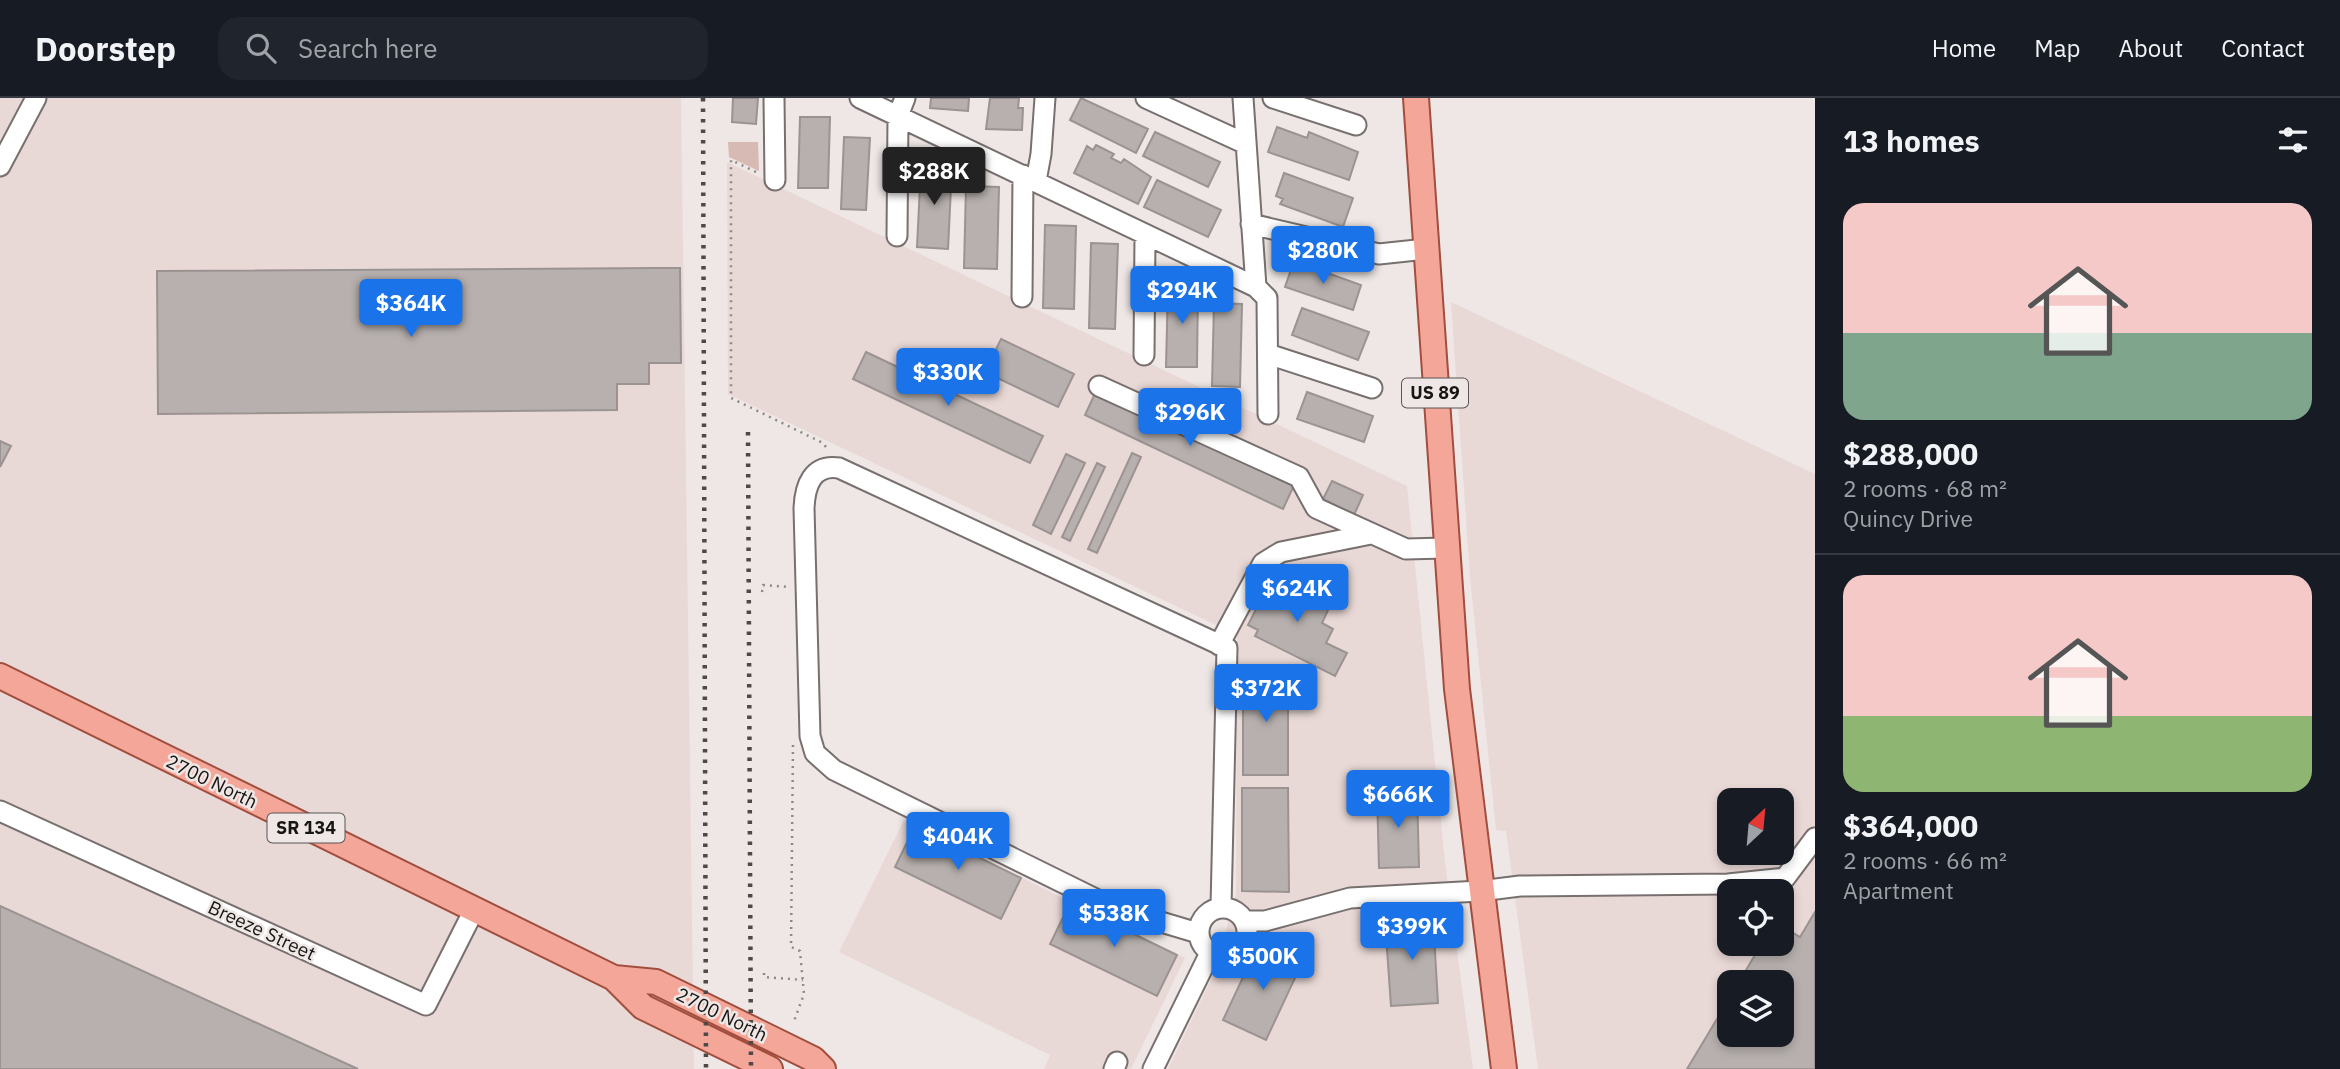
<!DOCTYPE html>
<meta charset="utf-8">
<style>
:root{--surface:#171b24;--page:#20242c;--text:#f1f3f6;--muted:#9ea1a6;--line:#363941;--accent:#1a73e8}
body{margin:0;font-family:"IBM Plex Sans",sans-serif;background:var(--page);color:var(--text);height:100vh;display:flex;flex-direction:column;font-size:26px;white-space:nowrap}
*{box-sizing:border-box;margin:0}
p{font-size:23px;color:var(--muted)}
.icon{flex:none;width:38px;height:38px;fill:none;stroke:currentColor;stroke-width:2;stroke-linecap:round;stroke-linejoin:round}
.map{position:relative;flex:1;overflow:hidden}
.side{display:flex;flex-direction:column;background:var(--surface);width:525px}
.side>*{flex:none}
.needle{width:46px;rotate:26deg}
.tools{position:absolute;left:1717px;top:690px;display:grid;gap:14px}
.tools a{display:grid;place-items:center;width:77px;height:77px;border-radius:14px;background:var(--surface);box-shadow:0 4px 10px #0003;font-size:35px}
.price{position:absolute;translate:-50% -60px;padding:0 16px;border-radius:7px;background:var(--accent);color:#fff;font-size:23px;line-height:46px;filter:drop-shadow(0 2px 4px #0008)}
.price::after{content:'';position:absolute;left:50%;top:42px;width:21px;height:16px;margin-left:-10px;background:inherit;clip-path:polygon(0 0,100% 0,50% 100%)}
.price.on{background:#222;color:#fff}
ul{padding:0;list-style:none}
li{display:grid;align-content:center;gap:14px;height:371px;padding:0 28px}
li+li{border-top:2px solid var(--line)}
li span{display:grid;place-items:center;height:217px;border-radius:21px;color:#555}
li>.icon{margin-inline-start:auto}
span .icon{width:126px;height:126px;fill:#fffc;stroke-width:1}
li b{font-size:30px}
h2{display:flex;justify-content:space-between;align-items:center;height:84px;padding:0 28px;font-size:30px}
header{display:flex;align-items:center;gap:42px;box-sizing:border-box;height:98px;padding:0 35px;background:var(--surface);border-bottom:2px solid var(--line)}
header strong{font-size:33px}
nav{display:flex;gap:38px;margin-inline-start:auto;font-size:24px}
.search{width:490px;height:63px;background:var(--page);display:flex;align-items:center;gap:18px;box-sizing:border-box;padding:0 24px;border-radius:21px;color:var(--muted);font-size:26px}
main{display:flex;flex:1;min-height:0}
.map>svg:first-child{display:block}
.built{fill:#e9d9d6;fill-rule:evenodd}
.green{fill:#d8bab4}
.building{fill:#b7b0ae;stroke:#9a9391;stroke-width:2}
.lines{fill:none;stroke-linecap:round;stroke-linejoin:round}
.minor-casing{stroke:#77706f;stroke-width:23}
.major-casing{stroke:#a24e3f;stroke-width:28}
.path{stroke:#8e8987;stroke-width:2.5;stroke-dasharray:2 5;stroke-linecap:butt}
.minor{stroke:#fff;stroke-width:19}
.major{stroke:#f4a799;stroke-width:24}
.rail{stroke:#4c4948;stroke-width:4.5;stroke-dasharray:3.5 7;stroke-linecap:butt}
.labels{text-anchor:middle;stroke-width:5;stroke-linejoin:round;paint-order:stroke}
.shield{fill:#eee7e5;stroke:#585553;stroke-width:2}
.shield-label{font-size:18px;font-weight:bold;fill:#181615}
.street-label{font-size:19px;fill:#181615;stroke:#eee7e5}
</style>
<header>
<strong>Doorstep</strong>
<div class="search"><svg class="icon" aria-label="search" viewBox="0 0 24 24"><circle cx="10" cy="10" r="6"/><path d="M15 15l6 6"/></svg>Search here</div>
<nav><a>Home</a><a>Map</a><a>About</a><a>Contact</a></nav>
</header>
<main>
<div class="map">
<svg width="1815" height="971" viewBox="0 0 1815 971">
<rect width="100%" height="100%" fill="#eee7e5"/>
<path class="built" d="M0,0H681L694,971H0Z
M727,64L1407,388L1445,764L1473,971H1168L1215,873L1236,796L1237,537L728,296Z
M1451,204L1815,376V971H1538L1506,733L1496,732L1470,479ZM1729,702H1782V754H1729ZM1729,793H1782V845H1729ZM1729,884H1782V936H1729Z
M904,722L1185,860L1131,971H1044L1050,957L839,854Z"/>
<path class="green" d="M728,44H758L759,73L729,59Z"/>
<path class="building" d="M733,0H758L756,26L732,24Z
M931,0H969L968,13L930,10Z
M990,0H1019L1018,10H1023L1022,32L986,31Z
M1081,0L1148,31L1136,55L1070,22Z
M800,19H830L828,90H798Z
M1277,29L1307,40L1309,34L1358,54L1349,82L1268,54Z
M1155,34L1220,64L1208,89L1143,58Z
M844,39L870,40L866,112L841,111Z
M1096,47L1114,56L1111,60L1121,65L1124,61L1151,79L1138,106L1074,75L1087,48L1093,52Z
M921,67L952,69L948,151L917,149Z
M1284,75L1353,100L1343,129L1280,106L1283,101L1276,98Z
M1157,82L1221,112L1208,139L1144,109Z
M966,88L999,89L997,171L964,170Z
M1045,127L1076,128L1074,211L1043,210Z
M1091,145L1118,146L1115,231L1089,230Z
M1294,163L1361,187L1353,212L1285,189Z
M658,170H680L681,265H649V286H617V312L158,316L157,173Z
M1168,187H1198L1197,269H1166Z
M1214,205L1242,206L1240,289L1212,288Z
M1302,210L1369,234L1358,262L1292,237Z
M1001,241L1074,276L1058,309L985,274Z
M866,254L1043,338L1030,365L853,281Z
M1098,289L1296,383L1283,411L1085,317Z
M1307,294L1373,318L1364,344L1297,321Z
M0,343L11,348L0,369Z
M1132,355L1141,359L1097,455L1088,451Z
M1066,356L1085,365L1051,436L1033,427Z
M1097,365L1105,369L1070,443L1062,439Z
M1332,383L1363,397L1354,417L1323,401Z
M1284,478L1325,499L1321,506L1329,510L1322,525L1333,531L1326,545L1347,555L1335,578L1255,538L1258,532L1248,527L1271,482L1279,486Z
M1243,574H1288V677H1243Z
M1242,690H1288L1289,794L1242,793Z
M1417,693L1419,769L1379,770L1377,695Z
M915,728L1021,780L1001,821L895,769Z
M1070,805L1177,857L1157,898L1050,846Z
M0,808L358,971H0Z
M1815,814V971H1687L1729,901V936H1782V884H1739L1762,845H1782V828L1800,839Z
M1433,820L1438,905L1391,908L1385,823Z
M1259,845L1302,865L1266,942L1223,922Z"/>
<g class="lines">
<defs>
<path id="minor" d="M774,0L775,82
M860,0L1256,189
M1146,0L1244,45
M1243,0L1256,189L1267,200L1268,316
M1273,0L1356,27
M0,68L36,0
M1036,83L1041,56L1045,0
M1251,126L1379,156L1426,151
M897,138L898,18L905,0
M1022,199L1023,77
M1268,256L1372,290
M1144,257L1145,137
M1099,288L1299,379L1316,410L1406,451L1445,450
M1219,547L1263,465L1281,454L1371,436
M0,713L426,907L474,812
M1199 834a24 24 0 1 1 48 0a24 24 0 1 1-48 0Z
M1245,823H1265L1350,800L1480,793L1520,788L1728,786L1785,780L1815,740
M1198,835L1114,810L834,672L815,655L810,638L804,410C805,388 812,366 839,370L1227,550L1221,809
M1114,971L1117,964
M1153,971L1210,855"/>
<path id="major" d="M1416,0L1457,591L1504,971
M0,578L614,880L643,909L770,971
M614,880L656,884L813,961L823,971"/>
</defs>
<use href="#minor" class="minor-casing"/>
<use href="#major" class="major-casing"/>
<path class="path" d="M756,74L731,62V300L823,345L829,353
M762,494L763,487L790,489
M793,647L791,849L800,853L804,896L794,923
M764,875V879L803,882"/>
<use href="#minor" class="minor"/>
<use href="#major" class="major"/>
<path class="rail" d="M703,0L706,971
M748,334L751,971"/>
</g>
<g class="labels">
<g class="shield">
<rect x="1402" y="280.5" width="66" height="29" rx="5"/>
<rect x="267.5" y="715.5" width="77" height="29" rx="5"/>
</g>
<g class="shield-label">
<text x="1435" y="301">US 89</text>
<text x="306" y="736">SR 134</text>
</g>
<g class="street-label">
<text transform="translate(212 683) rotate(26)" y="7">2700 North</text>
<text transform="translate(262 832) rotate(25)" y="7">Breeze Street</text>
<text transform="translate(722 916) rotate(26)" y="7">2700 North</text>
</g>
</g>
</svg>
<div class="tools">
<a><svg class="needle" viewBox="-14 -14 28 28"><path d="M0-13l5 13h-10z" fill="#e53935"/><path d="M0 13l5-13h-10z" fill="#9ea1a6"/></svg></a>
<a><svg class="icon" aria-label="locate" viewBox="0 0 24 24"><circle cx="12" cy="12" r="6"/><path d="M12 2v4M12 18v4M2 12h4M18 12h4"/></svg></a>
<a><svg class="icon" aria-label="layers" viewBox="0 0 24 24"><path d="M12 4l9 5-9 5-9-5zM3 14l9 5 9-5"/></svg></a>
</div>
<b class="price on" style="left:934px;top:109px">$288K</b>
<b class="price" style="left:1323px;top:188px">$280K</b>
<b class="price" style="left:1182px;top:228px">$294K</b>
<b class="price" style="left:411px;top:241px">$364K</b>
<b class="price" style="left:948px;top:310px">$330K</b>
<b class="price" style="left:1190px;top:350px">$296K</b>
<b class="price" style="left:1297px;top:526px">$624K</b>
<b class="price" style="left:1266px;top:626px">$372K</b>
<b class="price" style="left:1398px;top:732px">$666K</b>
<b class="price" style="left:958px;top:774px">$404K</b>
<b class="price" style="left:1114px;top:851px">$538K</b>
<b class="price" style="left:1412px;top:864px">$399K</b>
<b class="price" style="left:1263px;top:894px">$500K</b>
</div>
<section class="side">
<h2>13 homes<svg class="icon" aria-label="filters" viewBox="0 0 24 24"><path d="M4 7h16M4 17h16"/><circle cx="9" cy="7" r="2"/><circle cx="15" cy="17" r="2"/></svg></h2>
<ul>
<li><span style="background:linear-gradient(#f6c9c9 60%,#7fa58c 0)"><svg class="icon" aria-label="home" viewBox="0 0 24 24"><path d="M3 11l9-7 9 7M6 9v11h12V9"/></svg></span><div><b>$288,000</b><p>2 rooms · 68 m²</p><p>Quincy Drive</p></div></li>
<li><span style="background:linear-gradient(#f6c9c9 65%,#8fb573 0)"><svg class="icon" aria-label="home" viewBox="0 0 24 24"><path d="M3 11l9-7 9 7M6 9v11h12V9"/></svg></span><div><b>$364,000</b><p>2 rooms · 66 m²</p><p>Apartment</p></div></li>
</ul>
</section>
</main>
